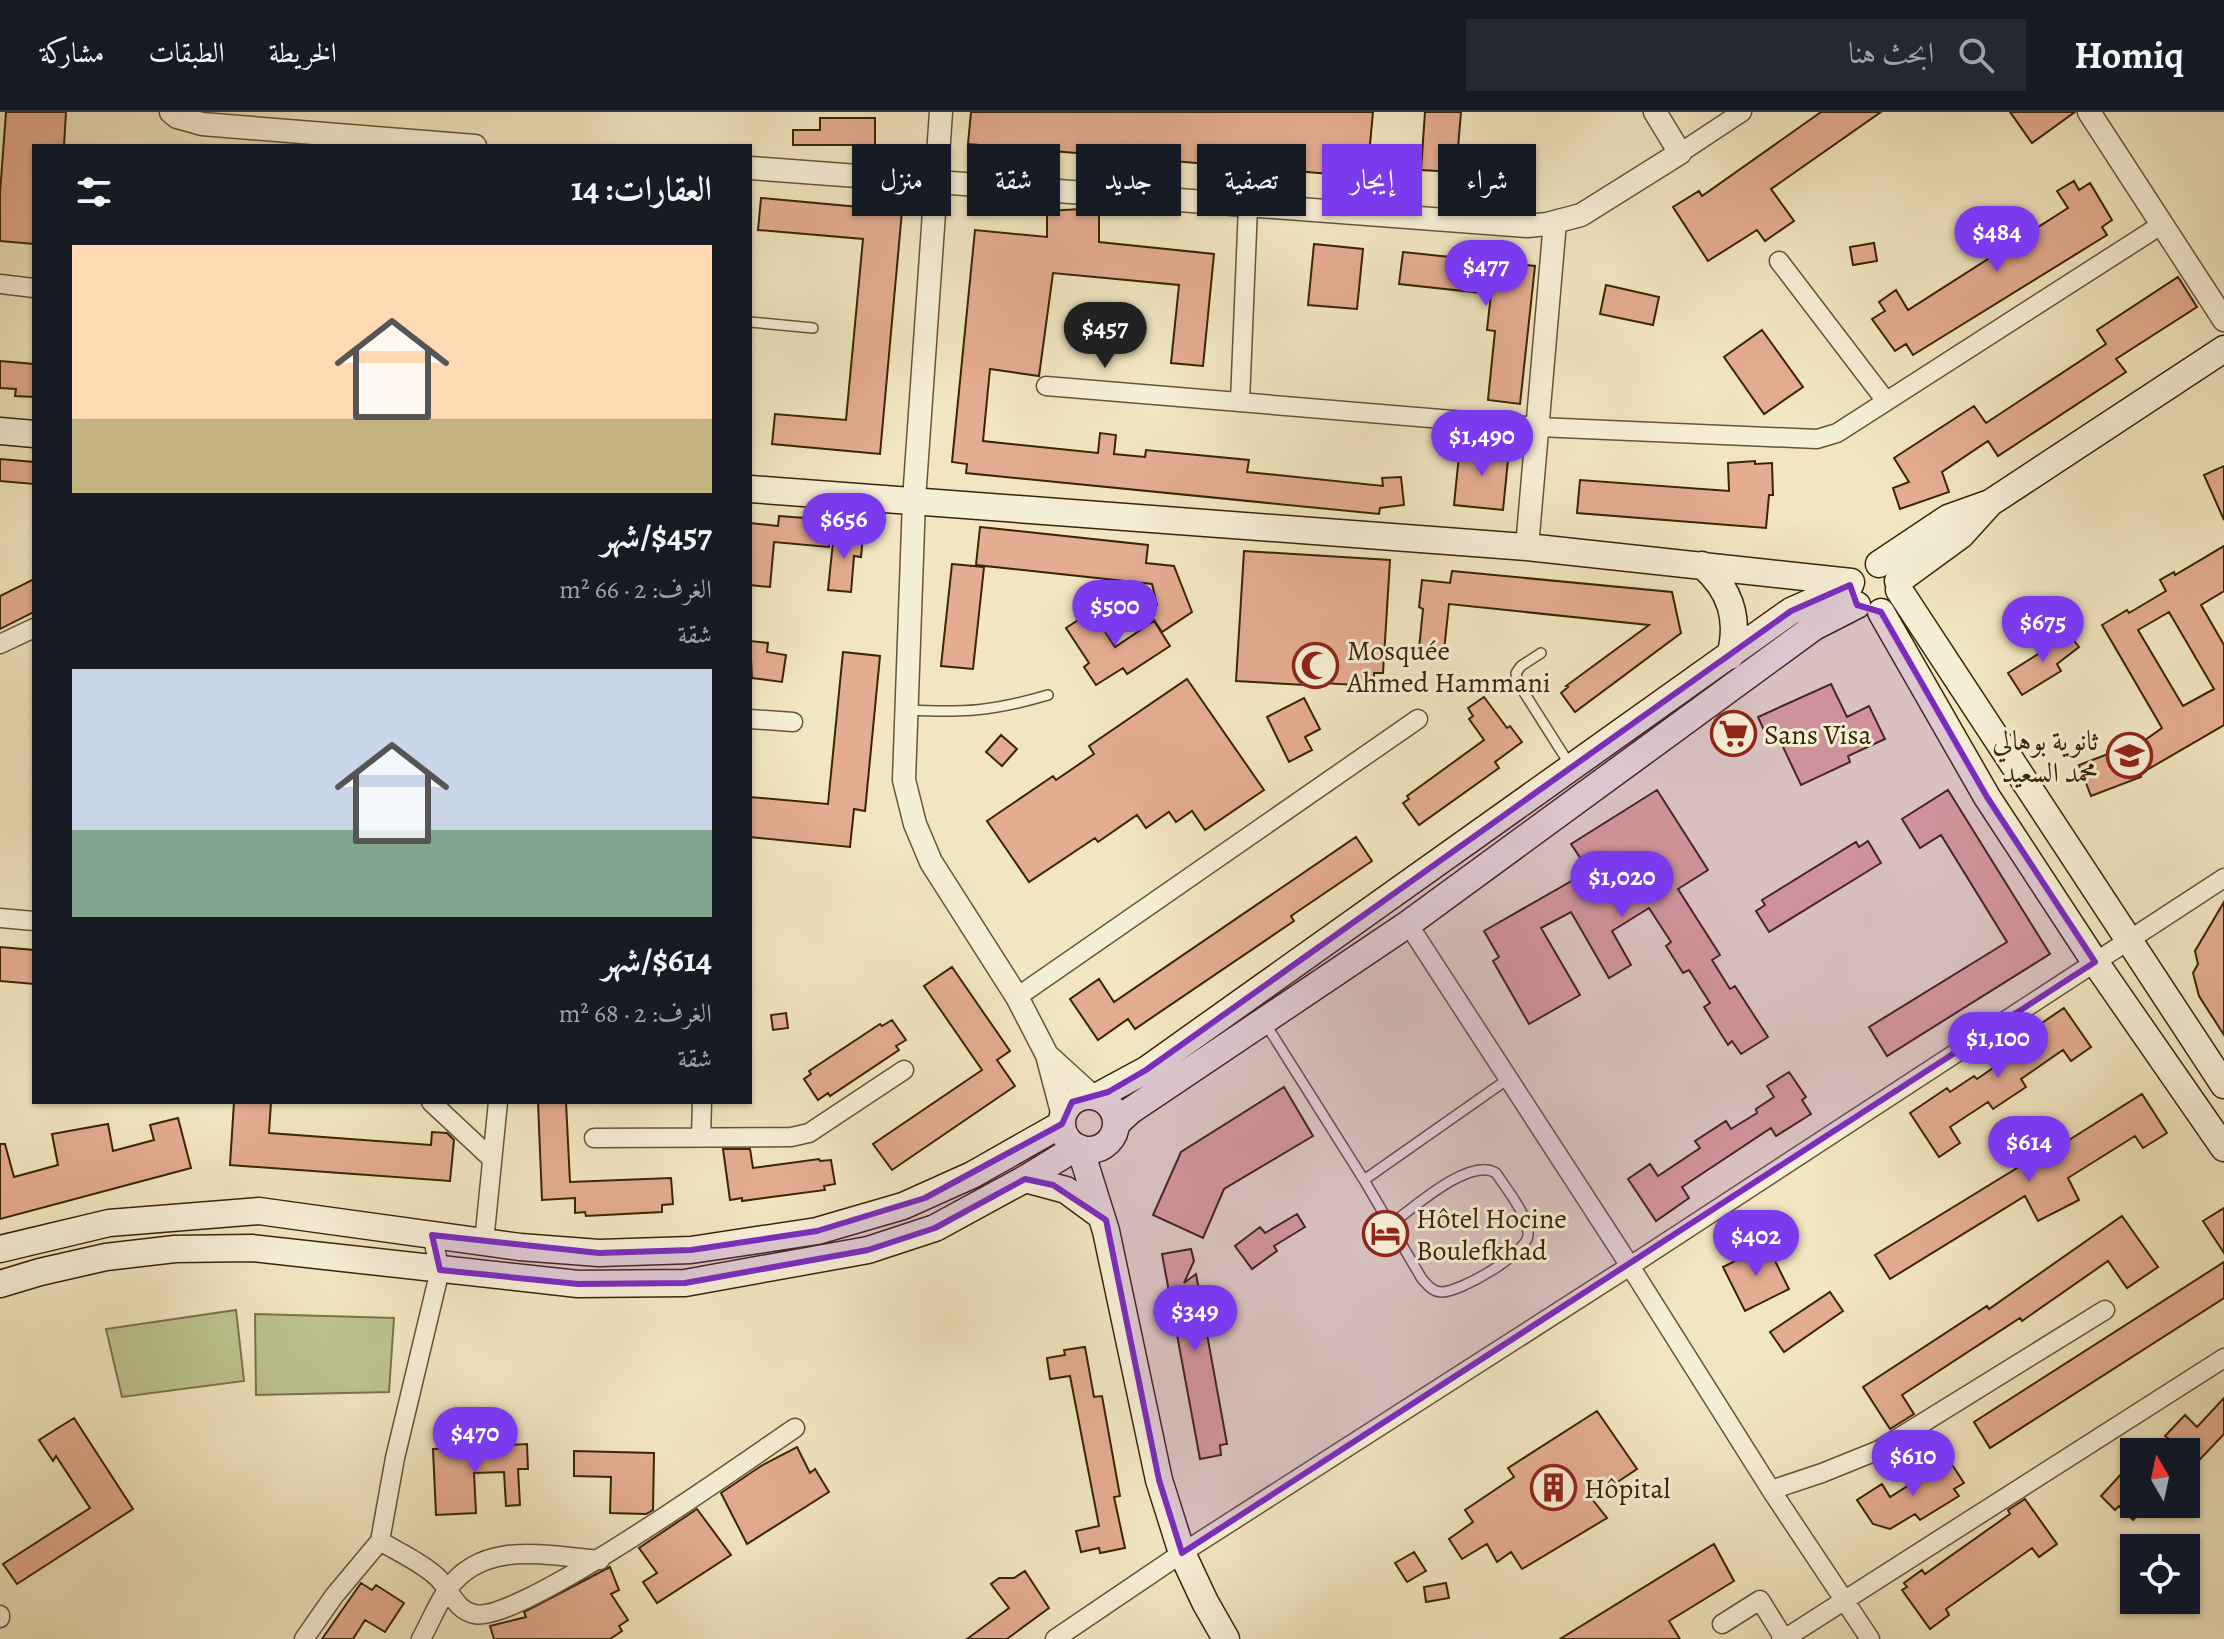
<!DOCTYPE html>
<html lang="ar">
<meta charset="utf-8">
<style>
:root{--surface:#171b24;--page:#242831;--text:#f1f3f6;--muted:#9ea1a6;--line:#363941;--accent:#7c3aed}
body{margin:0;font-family:Alegreya,Amiri,serif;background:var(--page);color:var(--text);direction:rtl;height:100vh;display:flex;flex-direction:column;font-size:30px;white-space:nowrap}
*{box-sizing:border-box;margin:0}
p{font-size:26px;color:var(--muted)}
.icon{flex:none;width:44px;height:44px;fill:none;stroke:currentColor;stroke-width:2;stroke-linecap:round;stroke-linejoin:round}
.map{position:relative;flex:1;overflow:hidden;direction:ltr}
.drawer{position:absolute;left:32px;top:32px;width:720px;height:960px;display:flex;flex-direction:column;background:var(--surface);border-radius:0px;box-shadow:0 2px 6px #0004;direction:rtl}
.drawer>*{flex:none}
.top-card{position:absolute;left:776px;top:32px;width:760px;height:72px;direction:rtl;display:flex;gap:16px}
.needle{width:52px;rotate:351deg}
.fabs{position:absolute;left:2120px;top:1326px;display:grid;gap:16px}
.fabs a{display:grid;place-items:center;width:80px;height:80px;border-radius:0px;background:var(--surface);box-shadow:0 2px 6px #0004;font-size:40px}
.price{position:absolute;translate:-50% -68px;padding:0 18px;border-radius:28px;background:var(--accent);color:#fff;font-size:26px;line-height:52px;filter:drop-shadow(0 2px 4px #0008)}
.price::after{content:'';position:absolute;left:50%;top:48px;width:24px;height:18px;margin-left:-12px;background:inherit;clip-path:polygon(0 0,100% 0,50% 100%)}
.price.on{background:#222;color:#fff}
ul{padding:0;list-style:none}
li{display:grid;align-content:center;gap:16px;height:424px;padding:0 40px}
li span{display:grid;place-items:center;height:248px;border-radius:0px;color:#555}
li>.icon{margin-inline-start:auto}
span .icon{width:144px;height:144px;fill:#fffc;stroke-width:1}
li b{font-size:34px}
h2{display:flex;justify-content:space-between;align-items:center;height:96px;padding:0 40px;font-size:34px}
.tag{padding:0 28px;border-radius:0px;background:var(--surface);box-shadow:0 2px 6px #0004;font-size:28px;line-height:72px}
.tag.on{background:var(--accent);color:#fff}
header{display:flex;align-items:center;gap:48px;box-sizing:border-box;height:112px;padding:0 40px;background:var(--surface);border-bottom:2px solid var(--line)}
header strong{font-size:38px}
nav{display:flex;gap:44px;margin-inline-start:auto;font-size:28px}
.search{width:560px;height:72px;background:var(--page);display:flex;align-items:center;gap:20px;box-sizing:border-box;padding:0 28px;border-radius:0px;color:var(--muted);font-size:30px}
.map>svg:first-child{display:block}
.green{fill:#bdc491;stroke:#7b744a;stroke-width:2}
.building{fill:#e4ac91;stroke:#392404;stroke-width:2;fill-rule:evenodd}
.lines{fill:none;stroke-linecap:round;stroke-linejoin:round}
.service-casing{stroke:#675433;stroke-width:12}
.minor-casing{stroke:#675433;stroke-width:21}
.tertiary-casing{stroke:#675433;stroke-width:25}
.secondary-casing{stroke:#392404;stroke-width:29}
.service{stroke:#f6efd7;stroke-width:9}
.minor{stroke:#f6efd7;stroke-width:18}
.tertiary{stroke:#f6efd7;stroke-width:22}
.secondary{stroke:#f6efd7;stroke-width:26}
.marked{fill:#7b2cbf;fill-opacity:0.2;stroke:#7b2cbf;stroke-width:6;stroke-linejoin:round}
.labels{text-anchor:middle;stroke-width:6;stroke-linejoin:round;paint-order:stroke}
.poi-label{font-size:28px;fill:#392404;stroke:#f6efd7;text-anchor:start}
</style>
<header>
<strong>Homiq</strong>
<div class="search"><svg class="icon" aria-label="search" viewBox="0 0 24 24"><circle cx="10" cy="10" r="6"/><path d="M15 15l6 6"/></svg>ابحث هنا</div>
<nav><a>الخريطة</a><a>الطبقات</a><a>مشاركة</a></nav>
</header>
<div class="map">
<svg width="2224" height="1527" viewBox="0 0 2224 1527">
<rect width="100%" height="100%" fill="#f1e6c1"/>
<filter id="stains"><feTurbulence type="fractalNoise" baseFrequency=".0025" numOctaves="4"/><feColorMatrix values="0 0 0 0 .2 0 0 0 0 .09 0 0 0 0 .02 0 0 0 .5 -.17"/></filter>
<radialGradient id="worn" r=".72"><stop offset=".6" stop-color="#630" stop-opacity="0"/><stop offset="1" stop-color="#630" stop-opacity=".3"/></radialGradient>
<path class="green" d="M236,1198L244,1269L122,1285L106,1217Z
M255,1202L394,1206L389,1280L256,1283Z"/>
<path class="building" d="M6,0H66L64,34H34V132L0,129V81Z
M971,0H1373L1367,65L968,32Z
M1425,0H1461L1456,60L1421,58Z
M1821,0H1881L1771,77L1794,109L1765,129L1757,118L1708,149L1673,95L1699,79L1702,84Z
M2010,0H2075L2032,31Z
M820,6H875V33H793V18H820Z
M2074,69L2079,78L2090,71L2112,108L2102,115L2107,123L1913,243L1906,232L1895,239L1872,207L1885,199L1879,190L1896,178L1908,198L2068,96L2057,79Z
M761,86L902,99L880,342L772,332L775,302L846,308L863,127L758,118Z
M1099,96V130L1214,142L1203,254L1171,251L1179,173L1053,161L1039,264L990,257L983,329L1098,341L1100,321L1116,323L1114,342L1145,345L1146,338L1249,348L1247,360L1383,374L1382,366L1401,365L1404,393L1380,396L1379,402L966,361L967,352L952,350L975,118L1047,125V99Z
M1874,131L1877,149L1853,153L1850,135Z
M1314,132L1363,137L1357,197L1308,193Z
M1403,140L1535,154L1520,292L1488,288L1495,219L1487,218L1491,182L1399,172Z
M2178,165L2197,195L2116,247L2126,260L1998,344L1988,329L1942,360L1949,380L1900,397L1893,376L1909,370L1894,346L1974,294L1986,311L2106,232L2097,218Z
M1606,173L1659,185L1653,213L1600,202Z
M1762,218L1803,275L1764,302L1724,245Z
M0,249L34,252V285L15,284L16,277L0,276Z
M1460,333L1509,338L1503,398L1454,393Z
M0,347L34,350V372L0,369Z
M1755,349V352L1772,351L1773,383H1769L1766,416L1577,401L1580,368L1729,379L1728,351Z
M2224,354V408L2204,363Z
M779,404L831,408L829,435L774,430L770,475L750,473V411L778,414Z
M980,415L1148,433L1146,451L1174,454L1192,500L1162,520L1148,499L1157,493L1152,472L976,453Z
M834,421L863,423L861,445L854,444L851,480L828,478Z
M2224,434V479L2201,493L2224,533V613L2140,662L2141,665L2091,684L2079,653L2145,628L2162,616L2102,513L2127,498L2129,501L2166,479L2160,468L2174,460L2175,463ZM2169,500L2214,577L2183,594L2138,518Z
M1244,439L1390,448L1383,561H1374V574L1322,571V574L1236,569Z
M952,452L984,455L973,557L941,554Z
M1452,459L1672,480L1681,521L1575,600L1561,581L1568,575L1566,574L1649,513L1449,492L1444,539L1419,537L1423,497L1419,495L1422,468L1450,471Z
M34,467V500L0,517V484Z
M1092,499L1115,535L1154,509L1170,534L1127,562L1123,556L1096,573L1084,555L1089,551L1066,516Z
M2066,518L2079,535L2057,552L2061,559L2022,583L2008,561L2054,532L2052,529Z
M750,529L768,531L767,540L786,543L782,570L752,566Z
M843,540L880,544L865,699L854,697L850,735L750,725V685L828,692Z
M1187,567L1264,678L1205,718L1192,699L1176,710L1169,700L1146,716L1137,703L1098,730L1095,726L1029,770L987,709L1053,664L1056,668L1094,642L1089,634Z
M1831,572L1847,605L1869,594L1885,627L1848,644L1850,650L1801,673L1776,620L1767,625L1758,605Z
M1484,585L1507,616L1510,614L1522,630L1495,650L1499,656L1419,713L1403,691L1409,687L1407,684L1484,628L1469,607L1473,604L1468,596Z
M1304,586L1320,617L1305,625L1312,638L1289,650L1267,605Z
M1001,623L1017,637L1002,654L986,640Z
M1657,678L1708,758L1678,777L1720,843L1712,848L1730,877L1735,874L1768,925L1741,942L1732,929L1728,933L1704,895L1710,891L1689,858L1683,861L1666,834L1671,830L1649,796L1612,819L1631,853L1609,866L1571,800L1541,816L1580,883L1529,912L1493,849L1499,845L1484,819L1589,759L1571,732Z
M1948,678L2050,842L1887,944L1869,915L2007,830L1941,723L1920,736L1902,707Z
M1356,725L1372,749L1291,804L1294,809L1135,917L1128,907L1098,928L1070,887L1099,867L1114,890Z
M1868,729L1881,751L1769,820L1756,799L1765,793L1762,788L1856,730L1859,735Z
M2224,790V923L2199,884L2193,861L2198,852L2195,839Z
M0,835L34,838V872L0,869Z
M952,855L1010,939L997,948L1015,974L892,1058L873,1032L982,958L924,874Z
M2064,896L2091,935L2071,949L2063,938L2021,967L2026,975L1993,997L1988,990L1950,1015L1960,1031L1939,1045L1910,1001L1947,976L1950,980L1974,964L1977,967L2009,945L2007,942L2030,926L2027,921Z
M786,901L788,916L773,918L771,903Z
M892,908L906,928L896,934L899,938L830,984L828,981L818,988L804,967L811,962L809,959L880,912L882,914Z
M1789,960L1806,985L1802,988L1811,1002L1776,1024L1771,1016L1682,1075L1689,1086L1656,1109L1628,1067L1650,1052L1658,1064L1700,1036L1695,1029L1726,1009L1731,1017L1757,1001L1756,997L1774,985L1767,974Z
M1284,975L1313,1024L1224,1077L1203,1126L1153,1103L1181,1040Z
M2142,982L2167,1021L2143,1036L2135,1024L2068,1066L2079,1088L2038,1109L2025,1084L1890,1167L1875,1143L2048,1037L2050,1040Z
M234,990H271L269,1021L431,1033L432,1020L447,1021L454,1028L450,1069L230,1053Z
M538,990H566L570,1070L671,1066L673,1092L662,1093V1100L586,1104L585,1100L575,1101V1086L542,1088Z
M178,1006L191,1056L0,1107V1032H5L14,1065L58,1053L52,1022L108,1012L113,1039L154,1028L150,1013Z
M723,1037H750L753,1056L819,1047L820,1049L831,1048L835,1072L824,1074L825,1078L742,1089V1086L730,1088Z
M2224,1096V1141L2203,1109Z
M1297,1102L1305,1115L1274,1134L1277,1139L1252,1157L1235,1134L1260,1115L1265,1121Z
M2122,1104L2158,1155L2127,1176L2108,1149L2022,1209L2020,1206L1902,1283L1914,1302L1890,1317L1863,1275L1987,1194L1989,1197Z
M1767,1133L1789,1177L1745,1199L1723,1155Z
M1191,1137L1194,1149L1184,1171L1196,1162L1227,1332L1220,1333L1221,1343L1200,1347L1162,1142Z
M2224,1150V1186L1990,1336L1974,1310Z
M1830,1180L1843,1199L1784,1240L1770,1220Z
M1085,1235L1094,1285L1102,1284L1120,1384L1114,1385L1125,1436L1100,1441L1099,1436L1081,1440L1076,1419L1099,1414L1070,1264L1050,1267L1047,1246L1065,1243L1064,1238Z
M2224,1286V1322L2186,1362V1340H2159L2170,1328L2165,1324L2185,1303L2197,1315Z
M1597,1299L1637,1357L1592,1387L1607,1406L1522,1457L1511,1440L1497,1450L1487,1432L1462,1447L1449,1427L1473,1410L1465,1398L1514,1365L1508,1356Z
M74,1306L133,1397L17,1472L3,1452L90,1396L56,1344L53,1349L39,1328Z
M527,1332L528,1357H518L520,1393L506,1394L504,1360L474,1361L476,1401L436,1403L433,1337Z
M797,1335L810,1361L815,1357L829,1380L747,1432L721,1381L761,1354Z
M574,1339L654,1341L653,1398L646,1402L610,1401L611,1365L574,1364Z
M1949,1348L1964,1371L1954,1377L1959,1384L1920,1408L1915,1402L1890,1417L1873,1412L1857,1388L1882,1372L1890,1385Z
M2134,1348V1392H2138L2144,1397L2133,1408L2119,1394L2115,1398L2101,1384Z
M2025,1387L2057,1432L2039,1445L2032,1436L1946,1497L1949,1503L1930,1517L1902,1478L1907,1475L1904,1471L1922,1458L1925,1462L2010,1402L2008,1398Z
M697,1397L731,1443L657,1491L643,1470L657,1461L639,1436Z
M1714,1432L1734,1469L1669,1509L1680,1527H1560Z
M1414,1440L1426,1459L1407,1470L1395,1451Z
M610,1455L619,1478L611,1482L628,1508L619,1514L622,1519L610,1527H494L490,1514L526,1505L524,1500Z
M1025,1459L1049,1496L1007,1527H967L1009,1496L991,1472L999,1466H1014Z
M361,1471L372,1478L376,1473L404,1491L385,1520L365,1508L353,1527H322Z
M1446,1471L1449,1486L1426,1490L1424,1475Z"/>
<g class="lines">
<defs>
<path id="service" d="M750,210L813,216
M1541,541L1521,554L1516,561L1518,571L1570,653
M908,598C965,601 993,599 1048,583
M1265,911L1364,1068L1422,1167C1428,1173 1431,1179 1441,1180C1459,1181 1531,1140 1528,1121C1526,1100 1507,1078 1496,1061C1470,1044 1412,1097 1390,1113
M1364,1068L1508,967"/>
<path id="minor" d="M1680,41L1742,0
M1779,149L1886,289
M0,172L34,176
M1046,274L1538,315L1817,327L1837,321L2161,113
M1240,290L1248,94
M0,532L34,516
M750,607L793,610
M0,806L34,809
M1408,812L1630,1154L1771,1378L1870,1527
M1017,885L1418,607
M431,990L492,1047
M701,1025L702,990
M594,1026L791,1025L809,1021L904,958
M484,1130L498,990
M1771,1378L1822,1361L1879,1338L2105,1198
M380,1429C398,1440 421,1450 437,1465C451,1478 454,1497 474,1502C518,1513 747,1348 795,1316
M0,1503V1506
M1722,1512L1760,1488L1783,1525L1781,1527
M304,1527L334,1484L380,1429L395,1346L440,1158L432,1123
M421,1527C430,1511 437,1492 448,1477C484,1427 547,1444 600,1448
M1055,1527L1182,1441L1630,1154L2224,766
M1784,1527L2224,1246"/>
<path id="tertiary" d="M171,0L177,5L202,12L475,34
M941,0L914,388L904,668L915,712L931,750L1017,885L1047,943L1063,1004
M2089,0L2224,208
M750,56L1527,114L1547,112L1581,103L1680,41L1655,0
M1527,435L1555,110
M1048,944L1093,985"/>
<path id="secondary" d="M0,319L34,322
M750,377L1527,435L1851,470
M1879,452L1948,406L1990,391L2224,237
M1702,453C1731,478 1740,508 1730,544
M1898,469L1961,423L1990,391
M1899,478L2224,973
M1881,500L1987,685L2095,850L2224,1036
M1062 1011a27 27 0 1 1 54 0a27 27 0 1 1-54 0Z
M1096,985L1146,958L1791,499L1850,473
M1116,1012L1130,999L1408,812L1814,515L1857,493
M1080,1036L1106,1119L1159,1368L1182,1441L1205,1490L1226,1527
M1025,1067L1066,1078L1100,1103
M0,1137L109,1111L259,1099L520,1135L599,1141L691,1138L817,1119L903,1094L972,1063L1062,1012
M0,1172L40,1160L106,1145L175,1137L252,1136L578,1172L685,1171L868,1138L935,1116L1025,1067L1077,1035"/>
</defs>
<use href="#service" class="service-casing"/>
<use href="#minor" class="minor-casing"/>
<use href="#tertiary" class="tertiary-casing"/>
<use href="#secondary" class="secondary-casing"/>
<use href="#service" class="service"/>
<use href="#minor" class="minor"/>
<use href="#tertiary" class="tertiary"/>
<use href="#secondary" class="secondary"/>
</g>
<path class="marked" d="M1850,473L1857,493L1881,500L1987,685L2095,850L1182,1441L1159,1368L1106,1108L1053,1073L1025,1067L935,1116L868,1138L685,1171L578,1172L440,1158L432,1123L599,1141L691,1138L817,1119L925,1086L1062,1012L1072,990L1108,980L1146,958L1791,499Z"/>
<defs>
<symbol id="mosque-ring" viewBox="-11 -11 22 22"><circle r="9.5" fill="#f6efd7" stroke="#8f2418" stroke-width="1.5"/><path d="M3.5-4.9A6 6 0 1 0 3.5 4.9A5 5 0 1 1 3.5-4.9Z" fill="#8f2418"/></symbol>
<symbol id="supermarket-ring" viewBox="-11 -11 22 22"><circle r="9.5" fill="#f6efd7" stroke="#8f2418" stroke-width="1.5"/><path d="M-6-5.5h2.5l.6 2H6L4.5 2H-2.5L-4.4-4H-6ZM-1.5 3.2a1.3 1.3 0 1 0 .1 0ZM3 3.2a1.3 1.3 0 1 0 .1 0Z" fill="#8f2418"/></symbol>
<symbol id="school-ring" viewBox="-11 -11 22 22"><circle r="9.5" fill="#f6efd7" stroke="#8f2418" stroke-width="1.5"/><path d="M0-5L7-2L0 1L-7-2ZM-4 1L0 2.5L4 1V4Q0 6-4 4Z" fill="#8f2418"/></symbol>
<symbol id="hotel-ring" viewBox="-11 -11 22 22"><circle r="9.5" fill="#f6efd7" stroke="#8f2418" stroke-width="1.5"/><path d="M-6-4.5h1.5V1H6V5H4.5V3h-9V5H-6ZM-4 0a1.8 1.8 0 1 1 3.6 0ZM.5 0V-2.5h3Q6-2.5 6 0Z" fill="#8f2418"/></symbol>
<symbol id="building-ring" viewBox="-11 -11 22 22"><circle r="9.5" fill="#f6efd7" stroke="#8f2418" stroke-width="1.5"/><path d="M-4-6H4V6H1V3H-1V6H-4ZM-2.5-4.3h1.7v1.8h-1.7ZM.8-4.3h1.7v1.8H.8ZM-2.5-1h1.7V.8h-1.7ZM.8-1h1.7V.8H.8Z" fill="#8f2418"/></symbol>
</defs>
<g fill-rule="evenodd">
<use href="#mosque-ring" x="1290" y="528" width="51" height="51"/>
<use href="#supermarket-ring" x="1708" y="596" width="51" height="51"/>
<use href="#school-ring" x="2104" y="618" width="51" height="51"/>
<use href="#hotel-ring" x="1360" y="1096" width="51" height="51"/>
<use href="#building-ring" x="1528" y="1350" width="51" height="51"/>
</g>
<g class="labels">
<g class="poi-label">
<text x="1347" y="548">Mosquée<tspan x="1347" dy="32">Ahmed Hammani</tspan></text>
<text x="1764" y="632">Sans Visa</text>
<text x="2098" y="638" text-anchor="end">ثانوية بوهالي<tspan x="2098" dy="32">محمد السعيد</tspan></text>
<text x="1416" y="1116">Hôtel Hocine<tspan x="1416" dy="32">Boulefkhad</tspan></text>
<text x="1584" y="1386">Hôpital</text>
</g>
</g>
<rect width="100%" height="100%" filter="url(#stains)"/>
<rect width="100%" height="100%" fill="url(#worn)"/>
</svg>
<div class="fabs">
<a><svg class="needle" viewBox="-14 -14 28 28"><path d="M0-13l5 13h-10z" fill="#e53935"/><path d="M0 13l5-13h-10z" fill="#9ea1a6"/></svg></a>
<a><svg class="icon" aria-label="locate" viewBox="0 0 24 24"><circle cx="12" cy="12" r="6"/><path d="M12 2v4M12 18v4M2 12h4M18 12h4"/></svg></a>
</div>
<b class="price" style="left:1997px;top:162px">$484</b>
<b class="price" style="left:1486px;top:196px">$477</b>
<b class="price on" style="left:1105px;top:258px">$457</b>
<b class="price" style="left:1482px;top:366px">$1,490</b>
<b class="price" style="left:844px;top:449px">$656</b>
<b class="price" style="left:1115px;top:536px">$500</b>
<b class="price" style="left:2043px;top:552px">$675</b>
<b class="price" style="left:1622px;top:807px">$1,020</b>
<b class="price" style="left:1998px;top:968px">$1,100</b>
<b class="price" style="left:2029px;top:1072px">$614</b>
<b class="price" style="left:1756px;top:1166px">$402</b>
<b class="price" style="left:1195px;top:1241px">$349</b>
<b class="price" style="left:475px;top:1363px">$470</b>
<b class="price" style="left:1913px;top:1386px">$610</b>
<div class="top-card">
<a class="tag">شراء</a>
<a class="tag on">إيجار</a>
<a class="tag">تصفية</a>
<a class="tag">جديد</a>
<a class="tag">شقة</a>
<a class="tag">منزل</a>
</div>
<section class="drawer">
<h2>العقارات: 14<svg class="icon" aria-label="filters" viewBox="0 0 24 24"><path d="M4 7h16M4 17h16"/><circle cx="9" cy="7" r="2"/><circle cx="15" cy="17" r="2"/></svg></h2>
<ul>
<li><span style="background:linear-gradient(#ffd9b3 70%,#c2b280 0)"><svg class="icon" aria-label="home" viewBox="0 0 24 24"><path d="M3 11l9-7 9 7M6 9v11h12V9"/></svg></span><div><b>$457/شهر</b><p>الغرف: 2 · 66 m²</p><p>شقة</p></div></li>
<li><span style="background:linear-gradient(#c9d6e8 65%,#7fa58c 0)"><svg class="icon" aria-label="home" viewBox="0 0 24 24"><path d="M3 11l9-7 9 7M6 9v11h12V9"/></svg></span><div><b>$614/شهر</b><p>الغرف: 2 · 68 m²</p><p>شقة</p></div></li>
</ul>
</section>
</div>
